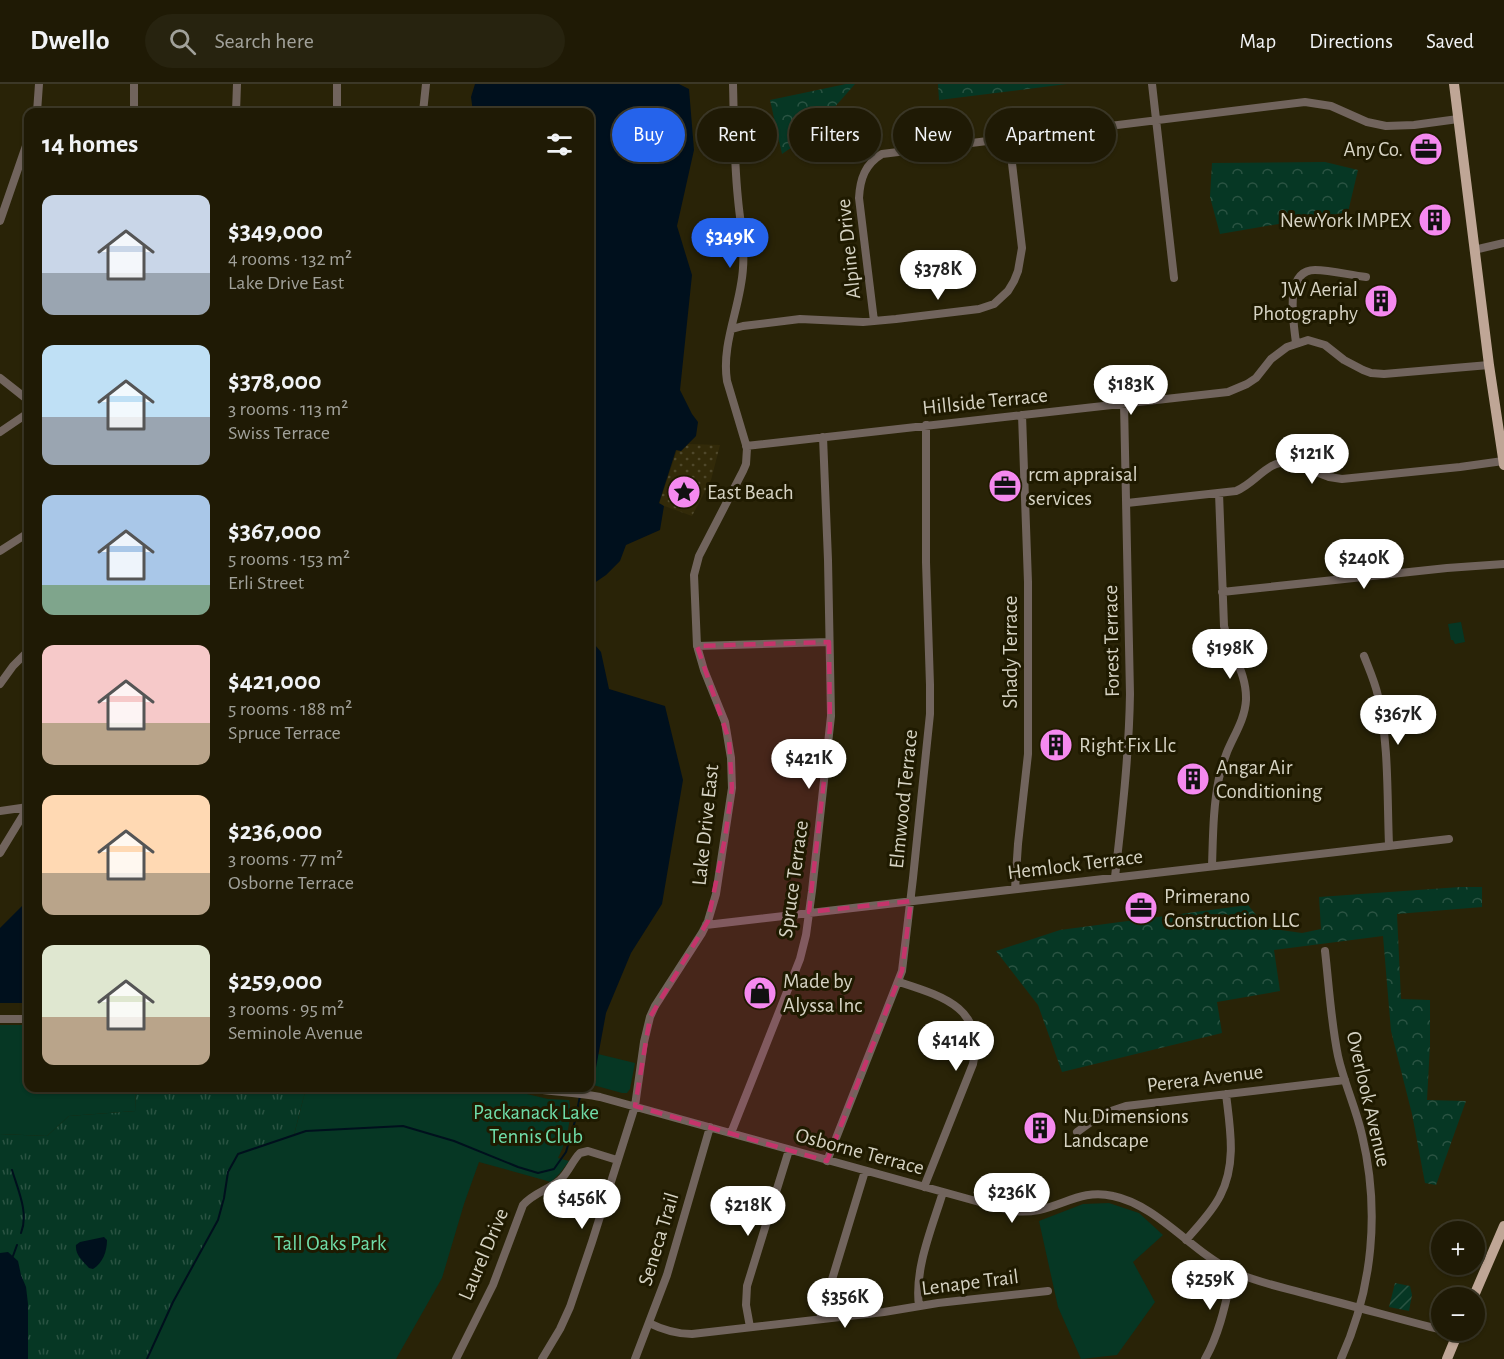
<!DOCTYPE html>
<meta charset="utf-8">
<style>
:root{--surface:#1f1a05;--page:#27230f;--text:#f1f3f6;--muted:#a1a19a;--line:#3c3827;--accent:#2563eb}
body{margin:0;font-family:"Alegreya Sans",sans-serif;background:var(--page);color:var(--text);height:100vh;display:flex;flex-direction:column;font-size:22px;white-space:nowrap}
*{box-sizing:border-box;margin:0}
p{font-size:20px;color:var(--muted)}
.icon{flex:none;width:33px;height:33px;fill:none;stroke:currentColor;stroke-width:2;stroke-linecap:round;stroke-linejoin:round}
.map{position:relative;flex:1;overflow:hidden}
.sheet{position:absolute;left:24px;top:24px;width:570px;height:984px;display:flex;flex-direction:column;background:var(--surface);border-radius:12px;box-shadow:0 2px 4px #0004,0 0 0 2px var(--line)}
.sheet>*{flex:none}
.hud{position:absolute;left:612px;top:24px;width:570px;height:54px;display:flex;gap:12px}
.buttons{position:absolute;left:1431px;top:1137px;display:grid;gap:12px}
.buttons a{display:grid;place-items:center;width:54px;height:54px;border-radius:50%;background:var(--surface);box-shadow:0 2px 4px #0004,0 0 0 2px var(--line);font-size:30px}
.price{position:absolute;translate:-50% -51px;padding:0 14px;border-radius:21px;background:#fff;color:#222;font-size:20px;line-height:39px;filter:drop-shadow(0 2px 3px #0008)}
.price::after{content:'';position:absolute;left:50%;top:36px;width:18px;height:14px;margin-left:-9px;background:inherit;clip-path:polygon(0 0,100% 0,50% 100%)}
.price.current{background:var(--accent);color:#fff}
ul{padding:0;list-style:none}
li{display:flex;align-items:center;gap:18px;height:150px;padding:0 18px}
li span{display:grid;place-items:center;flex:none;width:168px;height:120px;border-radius:12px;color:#555}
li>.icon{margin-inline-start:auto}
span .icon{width:72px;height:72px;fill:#fffc;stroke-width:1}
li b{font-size:26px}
h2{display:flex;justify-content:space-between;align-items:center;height:72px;padding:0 18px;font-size:26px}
.chip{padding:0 21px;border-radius:27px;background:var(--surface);box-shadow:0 2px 4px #0004,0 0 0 2px var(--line);font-size:21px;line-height:54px}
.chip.current{background:var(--accent);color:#fff}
header{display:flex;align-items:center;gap:36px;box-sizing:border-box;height:84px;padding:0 30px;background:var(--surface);border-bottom:2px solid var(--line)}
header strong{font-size:28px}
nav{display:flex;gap:33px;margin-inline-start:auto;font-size:21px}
.search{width:420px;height:54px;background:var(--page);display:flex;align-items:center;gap:15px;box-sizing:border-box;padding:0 21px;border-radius:33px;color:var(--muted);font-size:22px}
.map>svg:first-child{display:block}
.grass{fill:url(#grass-tufts)}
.forest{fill:url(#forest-crowns)}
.sand{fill:url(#sand-dots)}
.park{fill:#063724}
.garden{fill:url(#garden-furrows)}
.water{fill:#00101d}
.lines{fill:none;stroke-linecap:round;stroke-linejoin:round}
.stream{stroke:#00101d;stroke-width:2}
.minor{stroke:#71645d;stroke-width:8}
.major{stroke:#bfa696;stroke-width:10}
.marked{fill:#c5346b;fill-opacity:0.2;stroke:#c5346b;stroke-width:4.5;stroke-dasharray:12 8;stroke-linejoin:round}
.labels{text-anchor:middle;stroke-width:6;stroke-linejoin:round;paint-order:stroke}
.poi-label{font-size:21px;fill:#d6d3c3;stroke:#1f1a00;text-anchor:start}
.street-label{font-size:21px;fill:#d6d3c3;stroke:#1f1a00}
.park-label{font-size:21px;fill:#6fdda9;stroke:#1f1a00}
</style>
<header>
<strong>Dwello</strong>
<div class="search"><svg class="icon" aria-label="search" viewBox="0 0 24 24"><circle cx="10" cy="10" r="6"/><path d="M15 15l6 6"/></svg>Search here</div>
<nav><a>Map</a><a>Directions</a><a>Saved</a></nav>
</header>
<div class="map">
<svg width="1504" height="1275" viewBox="0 0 1504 1275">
<defs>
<pattern id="grass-tufts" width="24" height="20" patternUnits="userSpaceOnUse" patternTransform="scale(1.5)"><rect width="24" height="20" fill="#063724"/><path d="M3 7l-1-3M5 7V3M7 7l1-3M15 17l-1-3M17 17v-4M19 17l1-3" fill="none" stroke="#2a5342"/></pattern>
<pattern id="forest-crowns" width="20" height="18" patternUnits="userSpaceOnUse" patternTransform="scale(1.5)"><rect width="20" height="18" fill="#063724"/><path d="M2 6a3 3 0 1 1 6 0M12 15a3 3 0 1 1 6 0" fill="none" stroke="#2a5342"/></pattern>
<pattern id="sand-dots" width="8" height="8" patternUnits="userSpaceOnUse" patternTransform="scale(1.5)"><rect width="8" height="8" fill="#322a09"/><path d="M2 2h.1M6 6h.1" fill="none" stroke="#4f482b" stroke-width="1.8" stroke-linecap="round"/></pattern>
<pattern id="garden-furrows" width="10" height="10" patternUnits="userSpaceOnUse" patternTransform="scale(1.5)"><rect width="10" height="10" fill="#063724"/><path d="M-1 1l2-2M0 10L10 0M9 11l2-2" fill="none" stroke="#2a5342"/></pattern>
</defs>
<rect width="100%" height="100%" fill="#292307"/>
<path class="grass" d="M136,1004H306L294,1051L238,1070L228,1088L224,1114L218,1136L173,1218L147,1275H0V1050L47,1052L69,1032L135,1027Z"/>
<path class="forest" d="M846,0H855L811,50L782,70L770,16Z
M938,0H1067L939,16Z
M1325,78L1358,86L1348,128L1220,150L1210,113L1212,79Z
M1460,803H1482V823L1397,830L1401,915L1430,916V961L1427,1016L1466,1017L1436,1101L1425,1099L1412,1030L1391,947L1383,852L1274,866L1280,907L1217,918L1222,949L1062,988L1038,921L996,867L1060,846L1248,821L1267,844L1302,849L1321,845L1319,813Z"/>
<path class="sand" d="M688,360L720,361L711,396L692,432L659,420L677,366L681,367Z"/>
<path class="park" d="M1461,538L1465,558L1455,560L1453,556H1451L1448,540Z
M0,941H28V1004H136L135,1027L69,1032L47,1052L0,1050Z
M598,970L635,979L630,1005L627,1009H622L593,1001Z
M306,1004H502L548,1015L569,1016C573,1032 566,1060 558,1074L569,1077L560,1089L551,1098L479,1078L464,1120L442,1194L396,1275H147L173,1218L218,1136L224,1114L228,1088L238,1070L294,1051Z
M1109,1119L1139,1129L1163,1151L1133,1178L1155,1218L1117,1271L1081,1275L1058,1223L1039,1137L1083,1120Z"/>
<path class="garden" d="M1395,1199L1410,1202L1412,1211L1409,1227L1389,1223Z"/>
<path class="water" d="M475,0H679L689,5L694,66L677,142L692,191L680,306L692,330L698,338L696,352L681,367L676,366L659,419L664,422L660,446L626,461L620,477L606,491L590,502V28H473L471,13Z
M590,555L601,568L609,605L665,622L683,696L662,820L631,869L606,929L593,1000H590Z
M28,816V919H0V844Z
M104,1153L107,1156C107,1167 103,1179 93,1185L89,1184C83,1177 75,1171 76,1161L80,1158Z
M8,1168L18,1177L21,1191L26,1203L28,1220V1275H0V1169Z"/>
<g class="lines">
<path class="stream" d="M12,1086C18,1106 29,1129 21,1149
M13,1172L17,1161
M147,1275L173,1218L218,1136L224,1114L228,1088L238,1070L306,1047L403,1042L454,1057L518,1083L538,1089L554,1085L566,1068L575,1037L580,1012"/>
<path class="minor" d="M1152,0L1174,194
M37,28L39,0
M134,28V0
M236,28L237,0
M337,28V0
M423,28L426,0
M0,137L28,56
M1474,166L1504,159
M874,237L859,114C860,95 865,80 882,70L1305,18L1331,22L1367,38L1386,42L1414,41L1458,35
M732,245L743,242L800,235L863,238L896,235L979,225L994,220L1008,207L1014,197L1018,187L1022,164L1009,54
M1296,259C1294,240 1283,186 1315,186C1331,186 1349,191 1366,193
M0,294L28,316
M0,348L28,329
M746,362L1228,308L1247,300L1256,294L1271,275L1287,263L1308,256L1325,261L1344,276L1363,286L1371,289L1384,290L1489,281
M1127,419L1236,407C1256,399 1267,376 1290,378L1329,393L1342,395L1460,383L1503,377
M0,467L28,449
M1222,508L1447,484L1504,480
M697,562L829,558
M1364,572C1369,585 1375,598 1378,612C1389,660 1387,712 1389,761
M0,600L13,582L28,567
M0,727L28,723
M0,769L28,723
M1212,782C1213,753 1213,723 1219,694C1221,686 1224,676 1227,668C1234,651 1245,635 1246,616C1247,589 1230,567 1224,542L1219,409
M1115,793C1122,732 1129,671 1130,610L1124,319
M1015,805L1018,760L1028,670V498L1022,331
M706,841L1449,755
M1325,867C1329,902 1331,938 1338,972C1344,999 1356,1024 1362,1051C1380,1126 1373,1204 1341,1275
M899,898C942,912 986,924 973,980L924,1103
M0,935H28
M527,1004C551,1008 576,1008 600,1013L1012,1127C1021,1128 1029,1128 1039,1126C1066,1120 1084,1105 1113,1112C1157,1121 1191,1167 1232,1187C1257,1199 1287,1204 1314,1212C1357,1223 1399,1235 1442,1246
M1077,1048L1102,1030L1126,1022L1345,996
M731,1049L800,875L806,851L812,807L831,632L828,476L823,353
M827,1077L902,887L913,794L930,630V601L926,478V341
M1186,1156C1198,1142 1212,1128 1220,1112C1237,1080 1230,1044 1226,1010
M919,1222C914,1185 932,1144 943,1108
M820,1235L865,1087
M649,1239C663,1246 675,1250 692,1250L884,1228L938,1219L1048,1207
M750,1243L746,1221L747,1202L789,1066
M456,1275L493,1201L523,1121C533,1109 548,1106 560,1096C569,1088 572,1077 580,1069L588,1067L617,1076
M542,1275L560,1245L570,1223L592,1158L635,1022L644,958L650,933L655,922L702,849L708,837L716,810L732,704L731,674L725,638L704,586L697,562L694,491L699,472L743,387L746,380L747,364L727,297C721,259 741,222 743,184C745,160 740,138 738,115C734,77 734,38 733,0
M635,1275L667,1191L710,1043
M1205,1275C1220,1249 1226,1217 1233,1187"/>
<path class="major" d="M1454,0L1489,281L1504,381
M1473,1214L1504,1142
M1447,1275L1459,1246"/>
</g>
<path class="marked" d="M829,558L830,644L809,828L911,817L902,887L827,1077L635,1022L650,933L708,837L725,754L732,704L729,656L697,562Z"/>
<defs>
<symbol id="office-disc" viewBox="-11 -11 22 22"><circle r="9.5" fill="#f589ef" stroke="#1f1a00"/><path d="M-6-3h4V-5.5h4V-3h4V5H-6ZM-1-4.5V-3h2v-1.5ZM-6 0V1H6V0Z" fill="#111"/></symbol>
<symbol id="building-disc" viewBox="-11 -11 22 22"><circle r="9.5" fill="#f589ef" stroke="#1f1a00"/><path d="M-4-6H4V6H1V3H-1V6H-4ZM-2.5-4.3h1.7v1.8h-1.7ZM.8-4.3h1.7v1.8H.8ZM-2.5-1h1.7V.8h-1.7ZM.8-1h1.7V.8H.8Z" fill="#111"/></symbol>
<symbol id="sight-disc" viewBox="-11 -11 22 22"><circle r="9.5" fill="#f589ef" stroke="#1f1a00"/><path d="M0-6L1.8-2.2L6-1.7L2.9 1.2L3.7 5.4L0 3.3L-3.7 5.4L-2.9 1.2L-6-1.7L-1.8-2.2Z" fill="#111"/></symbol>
<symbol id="shop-disc" viewBox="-11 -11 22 22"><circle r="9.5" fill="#f589ef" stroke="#1f1a00"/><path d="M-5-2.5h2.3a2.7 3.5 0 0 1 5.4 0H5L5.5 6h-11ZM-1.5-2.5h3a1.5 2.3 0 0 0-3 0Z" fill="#111"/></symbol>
</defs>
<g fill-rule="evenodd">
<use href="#office-disc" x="1407" y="46" width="38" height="38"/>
<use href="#building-disc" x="1416" y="117" width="38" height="38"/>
<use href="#building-disc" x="1362" y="198" width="38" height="38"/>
<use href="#office-disc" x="986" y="383" width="38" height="38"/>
<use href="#sight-disc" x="665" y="389" width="38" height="38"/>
<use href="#building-disc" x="1037" y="642" width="38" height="38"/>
<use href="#building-disc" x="1174" y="676" width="38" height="38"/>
<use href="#office-disc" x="1122" y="805" width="38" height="38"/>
<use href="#shop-disc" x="741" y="890" width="38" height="38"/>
<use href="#building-disc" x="1021" y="1025" width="38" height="38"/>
</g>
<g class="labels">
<g class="poi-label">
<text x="1403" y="72" text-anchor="end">Any Co.</text>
<text x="1412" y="143" text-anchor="end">NewYork IMPEX</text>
<text x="1358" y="212" text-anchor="end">JW Aerial<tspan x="1358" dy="24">Photography</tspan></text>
<text x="1028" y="397">rcm appraisal<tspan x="1028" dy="24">services</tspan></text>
<text x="707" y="415">East Beach</text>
<text x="1079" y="668">Right Fix Llc</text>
<text x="1216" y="690">Angar Air<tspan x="1216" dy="24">Conditioning</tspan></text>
<text x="1164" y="819">Primerano<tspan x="1164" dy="24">Construction LLC</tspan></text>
<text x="783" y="904">Made by<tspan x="783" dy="24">Alyssa Inc</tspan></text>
<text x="1063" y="1039">Nu Dimensions<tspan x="1063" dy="24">Landscape</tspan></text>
</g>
<g class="street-label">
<text transform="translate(848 165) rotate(-96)" y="7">Alpine Drive</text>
<text transform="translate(985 317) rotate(-6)" y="7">Hillside Terrace</text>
<text transform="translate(1111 557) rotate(-91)" y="7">Forest Terrace</text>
<text transform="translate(1010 568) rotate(-90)" y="7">Shady Terrace</text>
<text transform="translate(903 715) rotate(-84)" y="7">Elmwood Terrace</text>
<text transform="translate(705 741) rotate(-84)" y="7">Lake Drive East</text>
<text transform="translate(1075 780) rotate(-7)" y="7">Hemlock Terrace</text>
<text transform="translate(793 795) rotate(-82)" y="7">Spruce Terrace</text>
<text transform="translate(1205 994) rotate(-7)" y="7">Perera Avenue</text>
<text transform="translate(1369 1015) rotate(77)" y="7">Overlook Avenue</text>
<text transform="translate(860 1067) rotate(15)" y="7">Osborne Terrace</text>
<text transform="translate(658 1155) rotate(-73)" y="7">Seneca Trail</text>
<text transform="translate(483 1170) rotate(-67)" y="7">Laurel Drive</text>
<text transform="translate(970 1198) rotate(-7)" y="7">Lenape Trail</text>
</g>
<g class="park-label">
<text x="536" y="1035">Packanack Lake<tspan x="536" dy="24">Tennis Club</tspan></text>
<text x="330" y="1166">Tall Oaks Park</text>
</g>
</g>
</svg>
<div class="buttons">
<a>+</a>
<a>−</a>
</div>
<b class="price current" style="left:730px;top:185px">$349K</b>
<b class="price" style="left:938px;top:217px">$378K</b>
<b class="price" style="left:1131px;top:332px">$183K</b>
<b class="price" style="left:1312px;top:401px">$121K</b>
<b class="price" style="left:1364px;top:506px">$240K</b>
<b class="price" style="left:1230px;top:596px">$198K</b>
<b class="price" style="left:1398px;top:662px">$367K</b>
<b class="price" style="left:809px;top:706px">$421K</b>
<b class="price" style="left:956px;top:988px">$414K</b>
<b class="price" style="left:1012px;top:1140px">$236K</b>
<b class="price" style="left:582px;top:1146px">$456K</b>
<b class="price" style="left:748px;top:1153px">$218K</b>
<b class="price" style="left:1210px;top:1227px">$259K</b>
<b class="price" style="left:845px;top:1245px">$356K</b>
<div class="hud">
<a class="chip current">Buy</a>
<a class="chip">Rent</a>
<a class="chip">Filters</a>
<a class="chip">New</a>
<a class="chip">Apartment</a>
</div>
<section class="sheet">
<h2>14 homes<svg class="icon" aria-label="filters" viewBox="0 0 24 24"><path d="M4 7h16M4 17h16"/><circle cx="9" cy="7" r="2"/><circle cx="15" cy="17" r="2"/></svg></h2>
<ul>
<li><span style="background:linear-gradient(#c9d6e8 65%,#9aa5b1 0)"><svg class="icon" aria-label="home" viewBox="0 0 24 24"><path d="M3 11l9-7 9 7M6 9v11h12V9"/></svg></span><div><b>$349,000</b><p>4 rooms · 132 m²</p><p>Lake Drive East</p></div></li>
<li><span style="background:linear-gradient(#bfe0f5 60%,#9aa5b1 0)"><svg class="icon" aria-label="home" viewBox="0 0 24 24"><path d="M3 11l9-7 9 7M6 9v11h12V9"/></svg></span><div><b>$378,000</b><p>3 rooms · 113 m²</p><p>Swiss Terrace</p></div></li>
<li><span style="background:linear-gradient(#a9c7e8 75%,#7fa58c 0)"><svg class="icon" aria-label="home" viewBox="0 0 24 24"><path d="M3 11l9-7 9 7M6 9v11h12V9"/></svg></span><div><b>$367,000</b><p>5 rooms · 153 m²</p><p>Erli Street</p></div></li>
<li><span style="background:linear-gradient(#f6c9c9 65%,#b9a48a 0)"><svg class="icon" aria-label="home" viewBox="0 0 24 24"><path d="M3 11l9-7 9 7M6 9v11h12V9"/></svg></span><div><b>$421,000</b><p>5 rooms · 188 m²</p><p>Spruce Terrace</p></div></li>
<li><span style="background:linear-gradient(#ffd9b3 65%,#b9a48a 0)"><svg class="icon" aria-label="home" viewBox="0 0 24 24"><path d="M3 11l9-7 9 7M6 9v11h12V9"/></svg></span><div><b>$236,000</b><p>3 rooms · 77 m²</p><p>Osborne Terrace</p></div></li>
<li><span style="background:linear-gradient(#dfe7d0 60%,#b9a48a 0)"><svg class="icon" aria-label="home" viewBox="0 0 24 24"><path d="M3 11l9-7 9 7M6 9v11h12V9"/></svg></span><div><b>$259,000</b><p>3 rooms · 95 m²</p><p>Seminole Avenue</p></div></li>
</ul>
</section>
</div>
